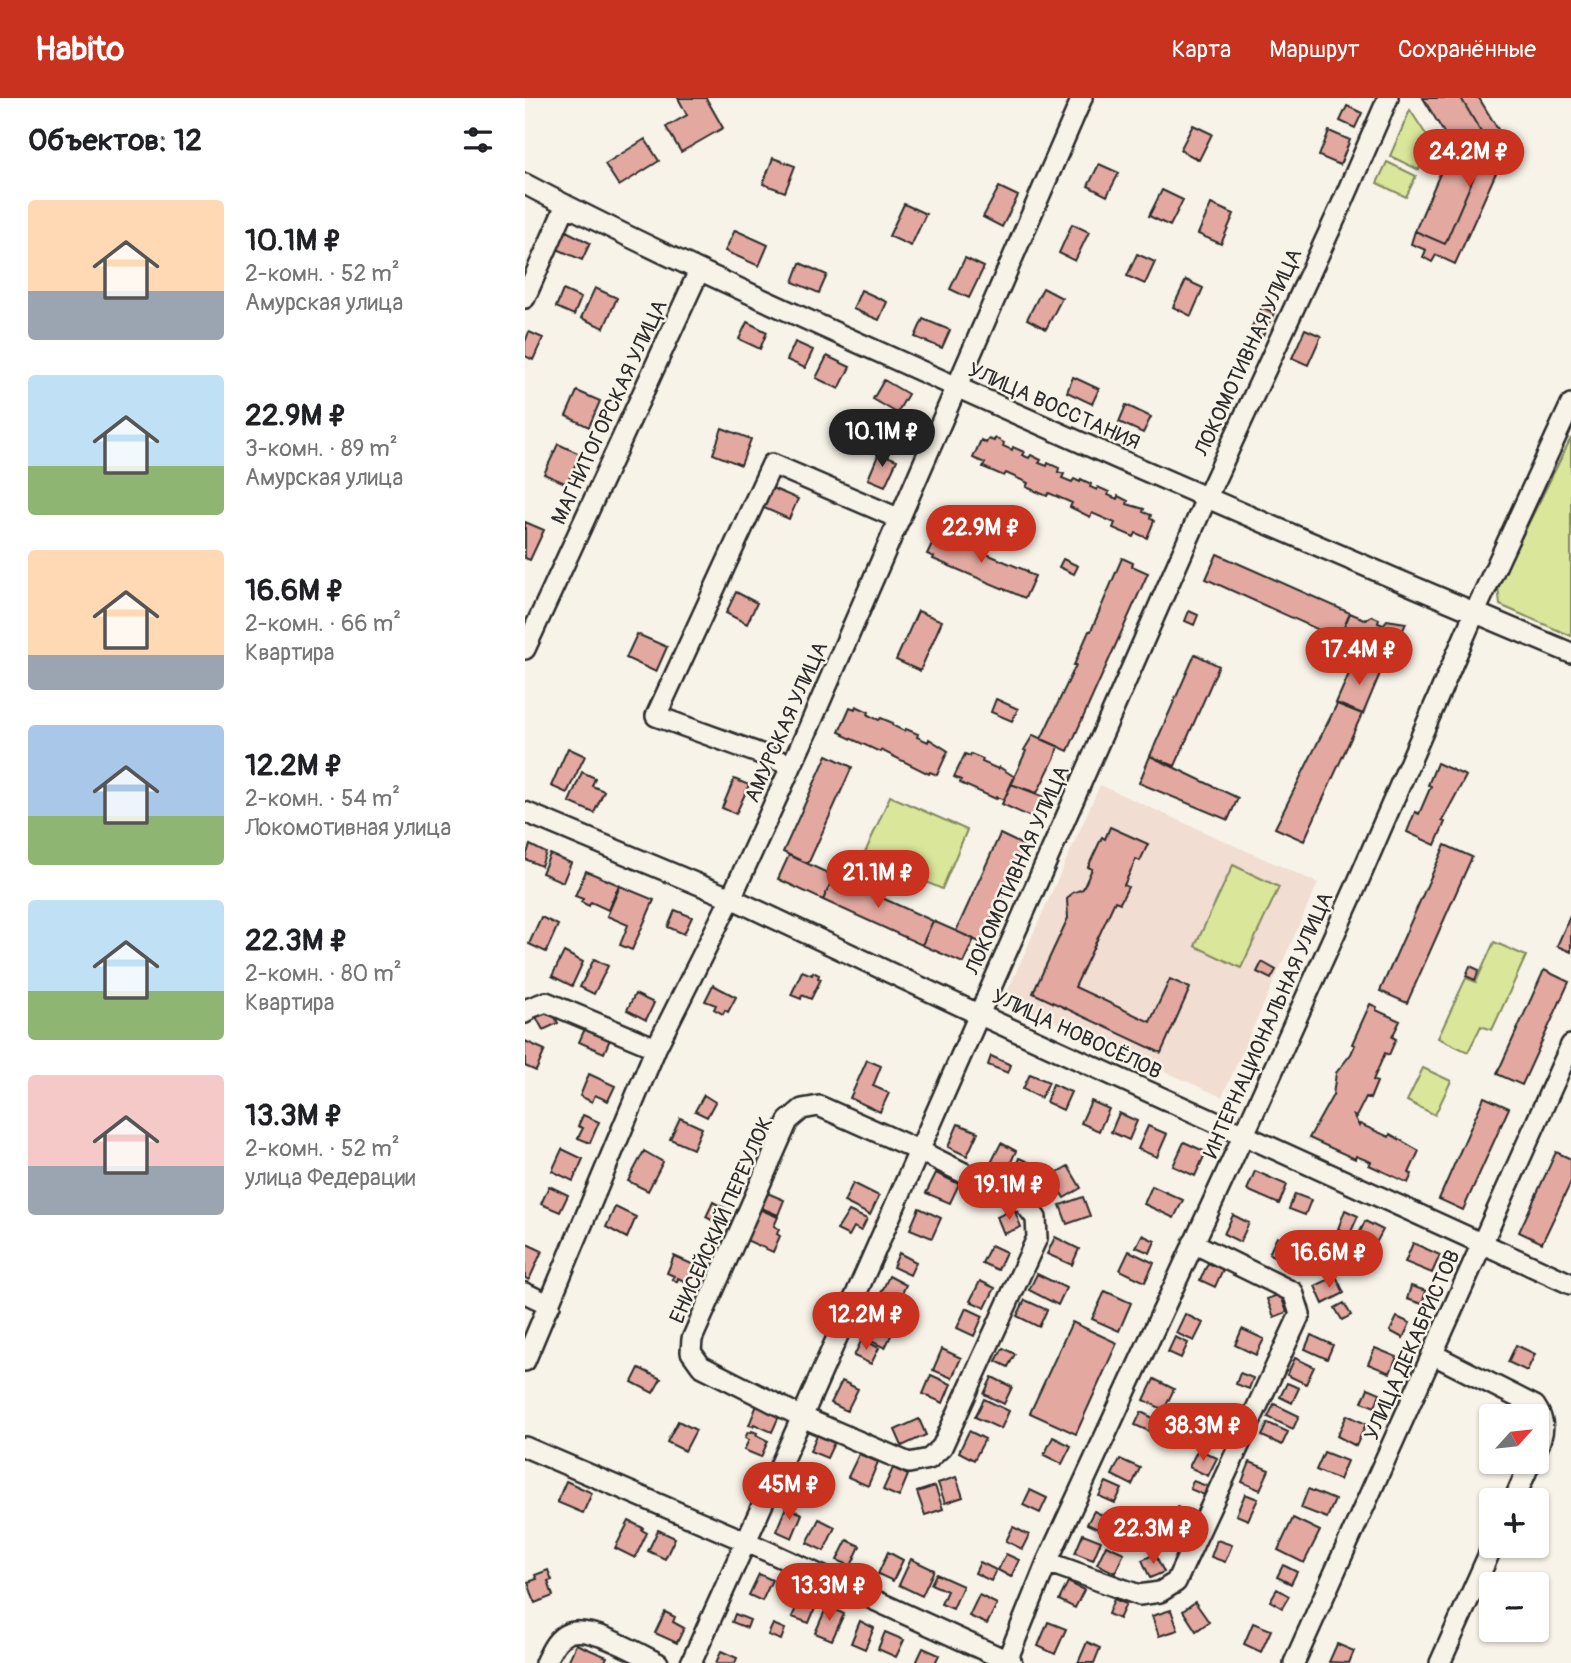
<!DOCTYPE html>
<html lang="ru">
<meta charset="utf-8">
<style>
:root{--surface:#fff;--page:#f6f6f6;--text:#202124;--muted:#757577;--accent:#c8321e}
body{margin:0;font-family:Pangolin,sans-serif;background:var(--page);color:var(--text);height:100vh;display:flex;flex-direction:column;font-size:26px;white-space:nowrap}
*{box-sizing:border-box;margin:0}
p{font-size:23px;color:var(--muted)}
.icon{flex:none;width:38px;height:38px;fill:none;stroke:currentColor;stroke-width:2;stroke-linecap:round;stroke-linejoin:round}
.map{position:relative;flex:1;overflow:hidden}
.sheet{display:flex;flex-direction:column;background:var(--surface);width:525px}
.sheet>*{flex:none}
.needle{width:46px;rotate:63deg}
.controls{position:absolute;left:954px;top:1306px;display:grid;gap:14px}
.controls a{display:grid;place-items:center;width:70px;height:70px;border-radius:7px;background:var(--surface);box-shadow:0 2px 5px #0004;font-size:35px}
.price{position:absolute;translate:-50% -60px;padding:0 16px;border-radius:24px;background:var(--accent);color:#fff;font-size:23px;line-height:46px;filter:drop-shadow(0 2px 4px #0008)}
.price::after{content:'';position:absolute;left:50%;top:42px;width:21px;height:16px;margin-left:-10px;background:inherit;clip-path:polygon(0 0,100% 0,50% 100%)}
.price.on{background:#222;color:#fff}
ul{padding:0;list-style:none}
li{display:flex;align-items:center;gap:21px;height:175px;padding:0 28px}
li span{display:grid;place-items:center;flex:none;width:196px;height:140px;border-radius:7px;color:#555}
li>.icon{margin-inline-start:auto}
span .icon{width:84px;height:84px;fill:#fffc;stroke-width:1}
li b{font-size:30px}
h2{display:flex;justify-content:space-between;align-items:center;height:84px;padding:0 28px;font-size:30px}
header{display:flex;align-items:center;gap:42px;box-sizing:border-box;height:98px;padding:0 35px;background:var(--accent);color:#fff}
header strong{font-size:33px}
nav{display:flex;gap:38px;margin-inline-start:auto;font-size:24px}
main{display:flex;flex:1;min-height:0}
.map>svg:first-child{display:block}
.built{fill:#f1ddd2}
.green{fill:#dae699;stroke:#828862;stroke-width:2}
.building{fill:#e3a9a0;stroke:#2b2b2b;stroke-width:2}
.lines{fill:none;stroke-linecap:round;stroke-linejoin:round}
.minor-casing{stroke:#2b2b2b;stroke-width:24}
.minor{stroke:#f7f3e8;stroke-width:19}
.labels{text-anchor:middle;stroke-width:5;stroke-linejoin:round;paint-order:stroke}
.street-label{font-size:21px;fill:#2b2b2b;stroke:#f7f3e8}
</style>
<header>
<strong>Habito</strong>
<nav><a>Карта</a><a>Маршрут</a><a>Сохранённые</a></nav>
</header>
<main>
<section class="sheet">
<h2>Объектов: 12<svg class="icon" aria-label="filters" viewBox="0 0 24 24"><path d="M4 7h16M4 17h16"/><circle cx="9" cy="7" r="2"/><circle cx="15" cy="17" r="2"/></svg></h2>
<ul>
<li><span style="background:linear-gradient(#ffd9b3 65%,#9aa5b1 0)"><svg class="icon" aria-label="home" viewBox="0 0 24 24"><path d="M3 11l9-7 9 7M6 9v11h12V9"/></svg></span><div><b>10.1M ₽</b><p>2-комн. · 52 m²</p><p>Амурская улица</p></div></li>
<li><span style="background:linear-gradient(#bfe0f5 65%,#8fb573 0)"><svg class="icon" aria-label="home" viewBox="0 0 24 24"><path d="M3 11l9-7 9 7M6 9v11h12V9"/></svg></span><div><b>22.9M ₽</b><p>3-комн. · 89 m²</p><p>Амурская улица</p></div></li>
<li><span style="background:linear-gradient(#ffd9b3 75%,#9aa5b1 0)"><svg class="icon" aria-label="home" viewBox="0 0 24 24"><path d="M3 11l9-7 9 7M6 9v11h12V9"/></svg></span><div><b>16.6M ₽</b><p>2-комн. · 66 m²</p><p>Квартира</p></div></li>
<li><span style="background:linear-gradient(#a9c7e8 65%,#8fb573 0)"><svg class="icon" aria-label="home" viewBox="0 0 24 24"><path d="M3 11l9-7 9 7M6 9v11h12V9"/></svg></span><div><b>12.2M ₽</b><p>2-комн. · 54 m²</p><p>Локомотивная улица</p></div></li>
<li><span style="background:linear-gradient(#bfe0f5 65%,#8fb573 0)"><svg class="icon" aria-label="home" viewBox="0 0 24 24"><path d="M3 11l9-7 9 7M6 9v11h12V9"/></svg></span><div><b>22.3M ₽</b><p>2-комн. · 80 m²</p><p>Квартира</p></div></li>
<li><span style="background:linear-gradient(#f6c9c9 65%,#9aa5b1 0)"><svg class="icon" aria-label="home" viewBox="0 0 24 24"><path d="M3 11l9-7 9 7M6 9v11h12V9"/></svg></span><div><b>13.3M ₽</b><p>2-комн. · 52 m²</p><p>улица Федерации</p></div></li>
</ul>
</section>
<div class="map">
<svg width="1046" height="1565" viewBox="0 0 1046 1565">
<rect width="100%" height="100%" fill="#f7f3e8"/>
<filter id="ink" filterUnits="userSpaceOnUse"><feTurbulence type="fractalNoise" baseFrequency=".0143" numOctaves="2"/><feDisplacementMap in="SourceGraphic" scale="14" xChannelSelector="R" yChannelSelector="G"/><feConvolveMatrix kernelMatrix="1 2 1 2 8 2 1 2 1" color-interpolation-filters="sRGB"/></filter>
<g filter="url(#ink)">
<path class="built" d="M575,687L793,785L697,999L479,901Z"/>
<path class="green" d="M885,12L906,44L894,72L865,58Z
M862,64L891,78L881,99L852,85Z
M1046,340V538L975,507L973,487Z
M365,698L442,732L417,791L339,757Z
M708,767L754,789L716,870L670,848Z
M969,844L1001,858L967,932L956,928L943,954L913,940L941,880L951,884Z
M898,970L926,983L910,1017L882,1003Z"/>
<path class="building" d="M153,0H181L198,30L156,54L141,29L162,17Z
M898,0H936L963,46L920,146L890,133L927,48Z
M936,0H954L983,48L930,166L911,157L907,164L898,159L901,152L886,146L890,133L920,146L963,46Z
M822,8L837,15L830,30L815,23Z
M668,27L687,36L674,62L655,52Z
M804,33L825,42L815,67L794,58Z
M120,41L134,63L94,88L80,66Z
M248,60L270,68L260,94L238,86Z
M574,66L594,75L582,98L563,88Z
M474,89L493,98L477,129L458,119Z
M637,92L658,102L645,128L624,118Z
M379,106L401,116L386,148L364,138Z
M686,106L709,116L696,146L673,136Z
M547,126L564,134L550,163L534,155Z
M210,132L243,147L234,168L200,153Z
M41,133L65,145L57,162L32,151Z
M612,156L630,164L620,186L602,178Z
M440,160L459,169L444,200L425,191Z
M275,165L302,177L294,195L268,184Z
M661,182L678,190L666,218L648,209Z
M70,190L92,200L79,230L56,220Z
M518,190L537,200L521,231L502,221Z
M38,192L56,200L49,217L31,209Z
M336,192L362,204L354,222L328,211Z
M737,209L749,215L738,238L725,232Z
M398,221L425,232L417,250L390,239Z
M222,224L242,234L235,251L214,241Z
M780,231L796,238L783,267L767,260Z
M4,234L18,240L8,262L0,258V244Z
M270,244L288,252L280,270L262,262Z
M302,258L325,269L314,291L291,280Z
M548,279L574,291L567,306L542,294Z
M359,282L383,296L372,315L348,301Z
M52,293L75,303L64,329L41,318Z
M601,307L626,319L618,335L594,324Z
M197,330L226,341L216,367L188,356Z
M470,340L479,345L478,348L487,352L488,349L499,354L497,357L504,360L506,357L516,362L514,365L522,368L523,365L534,370L533,374L539,376L537,380L547,384L549,381L555,384L556,381L566,386L565,389L572,392L573,389L584,394L583,397L592,401L593,398L603,403L602,406L619,411L618,414L626,417L625,420L629,423L622,440L611,435L609,439L588,430L590,425L567,415L565,419L545,409L547,405L524,395L522,398L501,389L503,385L481,375L479,378L458,369L460,365L448,360L456,342L461,345L463,341L469,343Z
M33,346L55,356L42,386L19,376Z
M354,355L372,362L360,388L343,381Z
M247,390L273,401L264,421L239,410Z
M0,424L19,432L5,462L0,460Z
M412,435L502,473V475L510,478L500,500L408,461L409,459L402,456Z
M692,456L825,515L814,541L681,481Z
M597,460L608,465L607,468L623,475L543,653L516,641L551,567H549L564,533H566Z
M538,461L553,468L549,476L534,469Z
M211,494L232,505L222,526L201,515Z
M393,513L417,523L395,573L371,562Z
M664,513L673,517L669,527L660,523Z
M825,515L841,522L847,518L854,521L853,525L858,527L862,522L881,525L870,550L867,549L861,568L859,567L856,573L830,562L835,549L814,541Z
M112,536L142,549L131,574L101,560Z
M670,556L694,568L650,668L625,658Z
M830,562L856,573L838,616L811,605Z
M471,601L493,611L487,623L466,614Z
M812,606L837,616L779,743L750,730Z
M331,608L344,614L343,617L354,622L356,620L368,625L367,627L379,633L381,631L393,636L392,639L403,644L404,641L423,653L412,677L405,674L404,676L356,652L355,654L318,637L319,636L314,634L325,609L330,611Z
M508,637L533,648L530,659L512,695L486,686L501,653L499,652Z
M43,650L60,658L42,695L26,688Z
M440,656L445,658L446,656L458,661L457,664L473,671L474,669L490,679L479,702L472,699L471,701L435,685L436,682L429,679Z
M302,657L327,669L283,766L258,754Z
M625,658L713,700L703,722L614,685Z
M912,665L941,678L917,723L920,724L910,747L882,734L890,714L894,716L906,688L903,687Z
M57,674L70,680L67,688L79,693L69,715L44,704Z
M209,681L224,687L211,716L197,710Z
M486,686L520,699L510,721L477,706Z
M585,729L623,746L615,763L611,761L599,787L603,789L595,805L590,803L550,889L625,924L645,881L665,890L636,955L508,895L543,820L542,801L547,795L558,791L567,771L563,769L577,739L580,741Z
M475,736L500,748L456,845L431,833Z
M5,747L21,755L16,768L0,761Z
M920,747L947,759L882,905L855,893Z
M25,756L46,765L38,784L17,775Z
M264,757L309,778L298,802L253,781Z
M61,773L94,787L83,812L66,804L64,808L56,804L58,801L50,798Z
M309,778L408,823L397,847L298,802Z
M95,788L129,802L107,852L95,847L103,827L82,818Z
M150,812L167,819L159,836L143,829Z
M1046,816V854L1032,848Z
M16,819L33,827L21,854L4,846Z
M408,823L449,841L438,865L397,847Z
M39,854L58,864L47,888L27,878Z
M69,861L83,868L69,896L55,889Z
M737,864L751,872L746,881L732,874Z
M945,868L954,872L950,882L941,878Z
M1019,872L1044,884L997,987L972,976Z
M277,873L287,877L288,874L294,877L293,880L296,881L286,901L277,897L276,901L266,897Z
M188,887L211,899L203,914L200,912L198,916L189,911L191,907L180,903Z
M110,896L129,905L121,922L102,912Z
M845,906L852,909L851,912L875,923L867,939L871,941L864,957L860,955L848,982L852,984L845,1001L841,999L831,1019L829,1018L834,1028L835,1026L864,1039L865,1036L894,1053L884,1075L887,1076L883,1085L844,1067L846,1064L831,1058L830,1061L784,1040L808,997L811,975L826,956L830,947L827,946Z
M24,907L33,925L18,932L9,915Z
M62,926L87,937L79,955L54,944Z
M0,943L20,952L11,973L0,968Z
M466,958L486,967L483,975L463,967Z
M342,962L356,968L348,988L364,995L355,1014L325,1000Z
M64,976L90,988L83,1003L70,997L67,1004L55,998Z
M505,976L524,984L516,1000L498,991Z
M528,986L546,994L538,1012L521,1004Z
M179,997L190,1004L182,1019L170,1013Z
M959,999L984,1010L938,1112L914,1101Z
M566,1003L584,1011L574,1033L556,1025Z
M594,1015L612,1023L604,1042L586,1034Z
M58,1017L74,1024L65,1045L53,1040L58,1030L53,1028Z
M155,1020L177,1030L168,1051L145,1041Z
M433,1026L453,1034L442,1058L423,1049Z
M623,1028L642,1036L632,1059L613,1051Z
M659,1044L681,1054L670,1078L648,1068Z
M476,1045L491,1053L481,1075L465,1067Z
M37,1051L58,1061L48,1083L27,1073Z
M119,1053L138,1064L123,1093L103,1083Z
M1031,1054L1046,1061V1084L1017,1145L994,1134Z
M494,1060L515,1069L508,1085L487,1077Z
M543,1068L556,1090L539,1100L526,1078Z
M730,1073L762,1087L754,1106L722,1092Z
M411,1075L434,1086L425,1105L401,1095Z
M328,1085L354,1098L345,1117L319,1104Z
M24,1088L43,1097L35,1114L16,1106Z
M627,1088L658,1102L649,1120L619,1106Z
M240,1094L259,1102L253,1117L234,1109Z
M770,1096L786,1102L780,1117L764,1111Z
M558,1099L565,1118L542,1126L535,1107Z
M188,1104L201,1111L194,1126L181,1119Z
M90,1109L111,1119L102,1140L81,1129Z
M394,1110L416,1120L407,1140L385,1131Z
M234,1111L253,1119L249,1128L254,1131L252,1136L255,1138L248,1154L219,1141Z
M489,1111L496,1129L479,1136L472,1119Z
M820,1112L833,1118L825,1136L813,1131Z
M324,1113L342,1121L336,1133L329,1129L324,1138L312,1132Z
M708,1117L724,1125L715,1144L699,1136Z
M840,1123L858,1132L851,1145L834,1136Z
M617,1137L630,1143L625,1155L611,1149Z
M530,1139L554,1151L547,1167L522,1156Z
M752,1139L763,1145L755,1161L744,1156Z
M0,1145L17,1153L4,1182L0,1180Z
M888,1145L915,1157L907,1175L880,1164Z
M466,1147L481,1154L473,1172L457,1165Z
M604,1153L629,1165L620,1184L595,1172Z
M374,1155L391,1164L385,1177L368,1169Z
M149,1158L169,1167L161,1184L153,1180L152,1184L147,1181L149,1178L142,1175Z
M683,1165L698,1171L690,1189L675,1182Z
M512,1176L541,1190L533,1207L504,1192Z
M364,1178L381,1187L373,1204L356,1195Z
M811,1178L819,1195L798,1206L790,1188Z
M455,1183L470,1190L460,1210L445,1203Z
M886,1188L901,1193L897,1206L882,1201Z
M580,1193L606,1205L594,1233L567,1221Z
M755,1196L762,1214L749,1219L742,1201Z
M500,1202L522,1212L514,1229L492,1218Z
M819,1205L826,1217L817,1222L810,1210Z
M441,1210L458,1218L449,1238L432,1230Z
M660,1216L678,1225L669,1243L651,1235Z
M360,1217L373,1223L360,1250L338,1239L348,1218L357,1223Z
M872,1219L885,1225L878,1240L865,1233Z
M547,1224L592,1245L551,1336L505,1315Z
M717,1231L739,1241L731,1257L710,1247Z
M786,1237L808,1247L802,1261L780,1251Z
M650,1239L663,1245L656,1260L643,1254Z
M337,1241L354,1250L346,1266L329,1258Z
M991,1247L1010,1256L1002,1273L983,1264Z
M478,1250L490,1256L483,1269L471,1263Z
M850,1250L872,1259L865,1275L843,1266Z
M417,1251L436,1260L427,1280L408,1272Z
M770,1260L789,1269L781,1286L762,1277Z
M114,1270L136,1281L128,1295L107,1284Z
M715,1275L728,1280L724,1291L711,1286Z
M406,1277L426,1286L418,1305L398,1296Z
M467,1279L487,1289L479,1306L459,1296Z
M629,1281L649,1291L639,1312L619,1302Z
M317,1283L333,1291L322,1313L306,1305Z
M762,1285L774,1290L767,1305L755,1299Z
M843,1290L855,1295L850,1309L837,1304Z
M459,1301L484,1313L476,1331L450,1319Z
M234,1302L259,1307L247,1334L229,1326L228,1328L224,1327Z
M749,1306L774,1318L768,1331L743,1319Z
M695,1312L711,1320L698,1346L682,1338Z
M616,1314L634,1323L628,1335L610,1327Z
M822,1317L841,1326L831,1348L812,1338Z
M394,1321L401,1337L377,1348L370,1332Z
M153,1323L171,1332L160,1353L142,1344Z
M743,1325L763,1334L757,1347L737,1338Z
M227,1333L232,1335L231,1337L243,1343L236,1359L219,1352L224,1342L220,1340L223,1334L226,1335Z
M444,1333L460,1341L449,1362L434,1354Z
M292,1337L309,1345L302,1360L285,1353Z
M528,1339L546,1348L537,1366L519,1357Z
M673,1351L692,1360L683,1378L664,1369Z
M799,1354L822,1363L814,1382L791,1372Z
M334,1356L353,1364L343,1388L323,1379Z
M595,1361L615,1370L607,1387L587,1377Z
M725,1364L744,1372L735,1392L717,1384Z
M279,1367L297,1376L289,1391L271,1383Z
M368,1370L383,1377L374,1399L358,1392Z
M431,1379L438,1399L420,1405L413,1385Z
M41,1383L67,1395L58,1415L32,1404Z
M668,1383L682,1388L679,1397L665,1391Z
M581,1384L597,1391L590,1405L574,1398Z
M410,1388L418,1411L400,1417L392,1394Z
M783,1391L810,1402L802,1420L776,1410Z
M505,1392L522,1400L515,1415L498,1407Z
M720,1396L733,1401L723,1422L711,1417Z
M261,1409L277,1416L267,1440L251,1433Z
M652,1409L667,1416L662,1429L647,1422Z
M569,1413L583,1420L577,1433L562,1426Z
M768,1420L795,1433L779,1465L753,1452Z
M294,1421L310,1429L299,1453L282,1445Z
M104,1423L118,1430L117,1432L122,1435L110,1460L90,1450Z
M488,1429L504,1437L497,1451L481,1443Z
M133,1432L150,1440L140,1461L123,1453Z
M558,1436L576,1443L568,1462L550,1455Z
M322,1442L335,1448L326,1468L312,1462Z
M692,1442L707,1447L700,1464L686,1459Z
M581,1447L599,1455L590,1475L572,1466Z
M363,1454L378,1462L368,1483L353,1476Z
M481,1456L494,1462L486,1479L473,1472Z
M630,1456L639,1474L625,1480L617,1462Z
M386,1461L409,1472L397,1498L374,1487Z
M455,1464L471,1472L466,1483L450,1475Z
M758,1467L772,1474L766,1486L752,1479Z
M23,1472L27,1482L23,1483L28,1498L10,1505L3,1484L12,1481L10,1477Z
M234,1476L247,1482L237,1503L224,1497Z
M411,1476L438,1488L428,1511L416,1506L422,1493L406,1486Z
M543,1484L559,1492L550,1510L534,1502Z
M752,1491L764,1498L757,1510L745,1503Z
M277,1496L293,1503L284,1525L267,1519Z
M454,1497L472,1506L462,1526L444,1518Z
M589,1501L601,1506L594,1521L583,1516Z
M670,1504L684,1524L671,1533L658,1513Z
M302,1508L319,1516L307,1542L290,1535Z
M646,1512L653,1532L634,1538L627,1518Z
M140,1514L150,1519L148,1524L159,1530L152,1545L130,1535Z
M210,1516L225,1522L222,1530L207,1524Z
M335,1523L349,1530L340,1551L326,1545Z
M523,1524L541,1531L530,1556L513,1548Z
M728,1525L746,1532L736,1554L719,1546Z
M248,1526L260,1531L256,1542L243,1537Z
M360,1534L379,1542L371,1559L353,1551Z
M562,1544L575,1550L569,1565H553Z
M51,1546L82,1559L79,1565L43,1564Z
M812,1546L829,1553L824,1565L804,1564Z
M398,1550L414,1557L410,1565H391Z
M196,1553L212,1560L210,1565H191Z"/>
<g class="lines">
<defs>
<path id="minor" d="M0,86C129,154 263,213 396,273C611,370 828,464 1046,555
M0,200L41,107
M0,551L174,173
M266,667L131,618L247,366L375,421
M0,714L206,800L453,916L1046,1186
M0,915L2,911L21,904L131,950
M294,1008L393,1052L499,1105L511,1120L512,1140L417,1349L404,1361L384,1365L277,1319L176,1268L166,1254L167,1241L263,1023L277,1011Z
M0,1195L25,1207
M907,1256L1010,1308C1021,1324 1019,1334 1012,1351
M0,1263L131,950L206,800L281,636L557,0
M0,1349L220,1443L487,1565
M989,1402L1006,1363
M522,1464L614,1497L635,1494L651,1484L775,1216L768,1194L668,1145
M20,1565C26,1553 31,1540 44,1535C66,1527 112,1555 133,1565
M166,1565L277,1319L681,401L816,108L863,0
M481,1565L522,1464L726,1021L829,793L950,514L1046,306
M769,1565L1046,947
M915,1565L968,1447"/>
</defs>
<use href="#minor" class="minor-casing"/>
<use href="#minor" class="minor"/>
</g>
</g>
<g class="labels">
<g class="street-label">
<text transform="translate(723 254) rotate(-65)" y="7">ЛОКОМОТИВНАЯ УЛИЦА</text>
<text transform="translate(529 308) rotate(24)" y="7">УЛИЦА ВОССТАНИЯ</text>
<text transform="translate(84 314) rotate(-65)" y="7">МАГНИТОГОРСКАЯ УЛИЦА</text>
<text transform="translate(261 624) rotate(-66)" y="7">АМУРСКАЯ УЛИЦА</text>
<text transform="translate(492 772) rotate(-66)" y="7">ЛОКОМОТИВНАЯ УЛИЦА</text>
<text transform="translate(743 927) rotate(-66)" y="7">ИНТЕРНАЦИОНАЛЬНАЯ УЛИЦА</text>
<text transform="translate(552 936) rotate(25)" y="7">УЛИЦА НОВОСЁЛОВ</text>
<text transform="translate(196 1122) rotate(-66)" y="7">ЕНИСЕЙСКИЙ ПЕРЕУЛОК</text>
<text transform="translate(887 1247) rotate(-66)" y="7">УЛИЦА ДЕКАБРИСТОВ</text>
</g>
</g>
</svg>
<div class="controls">
<a><svg class="needle" viewBox="-14 -14 28 28"><path d="M0-13l5 13h-10z" fill="#e53935"/><path d="M0 13l5-13h-10z" fill="#757577"/></svg></a>
<a>+</a>
<a>−</a>
</div>
<b class="price" style="left:944px;top:91px">24.2M ₽</b>
<b class="price on" style="left:357px;top:371px">10.1M ₽</b>
<b class="price" style="left:456px;top:467px">22.9M ₽</b>
<b class="price" style="left:834px;top:589px">17.4M ₽</b>
<b class="price" style="left:353px;top:812px">21.1M ₽</b>
<b class="price" style="left:484px;top:1124px">19.1M ₽</b>
<b class="price" style="left:804px;top:1192px">16.6M ₽</b>
<b class="price" style="left:341px;top:1254px">12.2M ₽</b>
<b class="price" style="left:678px;top:1365px">38.3M ₽</b>
<b class="price" style="left:264px;top:1424px">45M ₽</b>
<b class="price" style="left:628px;top:1468px">22.3M ₽</b>
<b class="price" style="left:304px;top:1525px">13.3M ₽</b>
</div>
</main>
